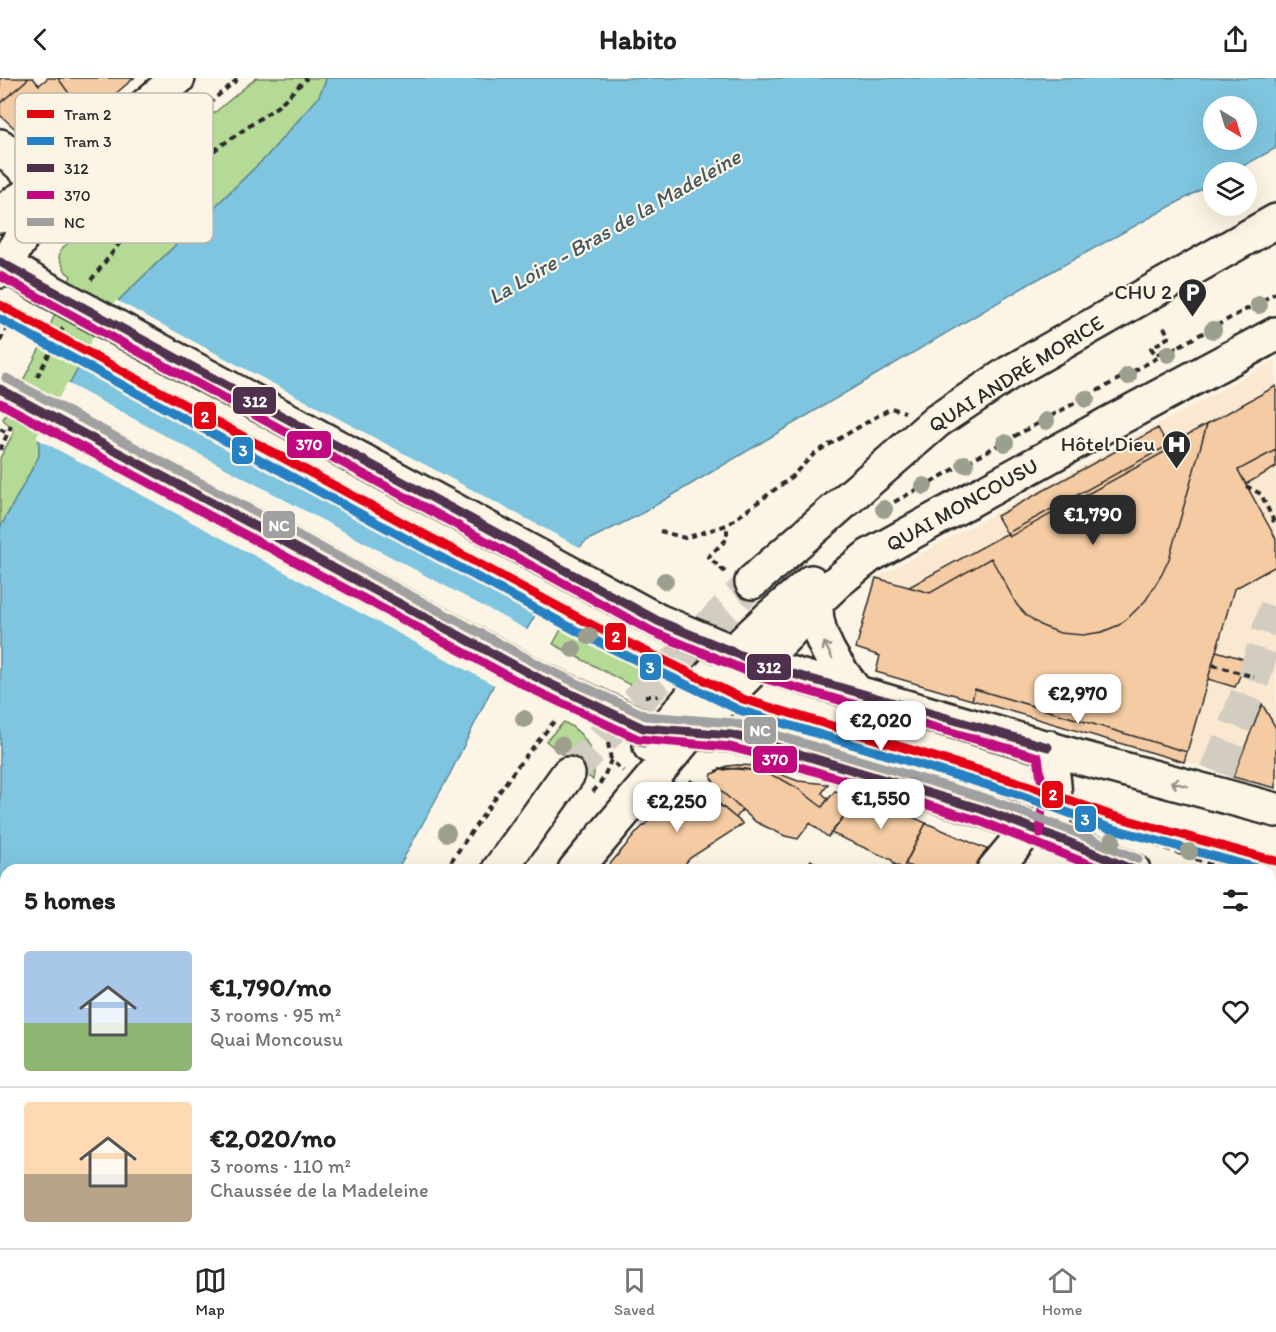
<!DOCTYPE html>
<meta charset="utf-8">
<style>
:root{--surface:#fff;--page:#f6f6f6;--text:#222;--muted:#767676;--line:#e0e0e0;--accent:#2b2b2b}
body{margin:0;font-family:Itim,sans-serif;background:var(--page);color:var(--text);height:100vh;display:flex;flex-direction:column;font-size:22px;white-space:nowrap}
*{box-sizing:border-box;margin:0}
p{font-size:20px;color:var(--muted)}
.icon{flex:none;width:33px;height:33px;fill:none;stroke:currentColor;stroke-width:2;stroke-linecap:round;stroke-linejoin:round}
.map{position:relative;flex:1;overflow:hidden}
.drawer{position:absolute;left:0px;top:786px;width:1276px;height:384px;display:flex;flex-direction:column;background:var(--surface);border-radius:18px 18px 0 0;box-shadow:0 6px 24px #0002}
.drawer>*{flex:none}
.needle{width:39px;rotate:142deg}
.fabs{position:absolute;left:1203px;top:18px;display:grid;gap:12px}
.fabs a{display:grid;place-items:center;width:54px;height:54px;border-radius:50%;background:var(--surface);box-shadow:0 6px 24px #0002;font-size:30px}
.price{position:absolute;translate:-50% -51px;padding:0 14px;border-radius:12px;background:#fff;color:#222;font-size:20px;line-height:39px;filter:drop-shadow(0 2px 3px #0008)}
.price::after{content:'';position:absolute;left:50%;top:36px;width:18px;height:14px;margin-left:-9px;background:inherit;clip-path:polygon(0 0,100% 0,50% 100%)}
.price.current{background:var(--accent);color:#fff}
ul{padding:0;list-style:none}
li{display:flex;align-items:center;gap:18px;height:150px;padding:0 24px}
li+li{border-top:2px solid var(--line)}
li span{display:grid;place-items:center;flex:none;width:168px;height:120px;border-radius:6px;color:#555}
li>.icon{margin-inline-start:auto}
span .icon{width:72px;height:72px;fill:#fffc;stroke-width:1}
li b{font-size:26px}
h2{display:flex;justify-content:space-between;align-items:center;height:72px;padding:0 24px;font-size:26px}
header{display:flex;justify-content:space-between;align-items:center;height:78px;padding:0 24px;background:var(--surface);font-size:27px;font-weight:800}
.dock{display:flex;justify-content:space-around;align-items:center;height:84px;border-top:2px solid var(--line);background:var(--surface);font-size:16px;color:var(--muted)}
.dock a{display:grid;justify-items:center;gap:3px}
.dock .current{color:var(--accent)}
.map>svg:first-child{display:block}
.built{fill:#fae8d1}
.green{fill:#b4da96;stroke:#708260;stroke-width:1.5}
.water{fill:#7fc5e0;stroke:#5d8798;stroke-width:1.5;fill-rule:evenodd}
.pier{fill:#fcf5e5}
.building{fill:#f4cba3;stroke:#2b2b2b;stroke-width:1.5}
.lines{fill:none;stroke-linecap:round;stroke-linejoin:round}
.minor-tunnel{stroke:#d2cdc0;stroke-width:33;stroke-dasharray:33 16;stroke-linecap:butt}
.major-tunnel{stroke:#d2cdc0;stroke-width:33;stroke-dasharray:33 16;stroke-linecap:butt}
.minor-casing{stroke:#2b2b2b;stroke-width:38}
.major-casing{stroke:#2b2b2b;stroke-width:38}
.path{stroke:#2b2b2b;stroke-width:4;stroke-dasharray:6 4.5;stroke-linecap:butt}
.minor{stroke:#fcf5e5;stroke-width:33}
.major{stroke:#fcf5e5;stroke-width:33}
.major-bridge-casing{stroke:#2b2b2b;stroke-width:38;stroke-linecap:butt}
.path-bridge{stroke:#2b2b2b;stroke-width:4;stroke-dasharray:6 4.5;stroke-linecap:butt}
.major-bridge{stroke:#fcf5e5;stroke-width:33}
.bus-1-casing{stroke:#fcf5e5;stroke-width:14}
.bus-2-casing{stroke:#fcf5e5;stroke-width:14}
.bus-3-casing{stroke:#fcf5e5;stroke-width:14}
.bus-1{stroke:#4f304e;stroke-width:9}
.bus-2{stroke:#c0087f;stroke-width:9}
.bus-3{stroke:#a0a0a0;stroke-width:9}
.tram-1-casing{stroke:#fcf5e5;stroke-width:14}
.tram-2-casing{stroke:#fcf5e5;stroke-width:14}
.tram-1{stroke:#e30613;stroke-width:9}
.tram-2{stroke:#2581c4;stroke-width:9}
.tree{fill:#9c9e8e}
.oneway{stroke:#949088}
.labels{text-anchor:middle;stroke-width:4.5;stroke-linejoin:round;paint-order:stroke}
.poi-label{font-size:21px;fill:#2b2b2b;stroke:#fcf5e5;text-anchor:end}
.street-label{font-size:21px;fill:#2b2b2b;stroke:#fcf5e5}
.water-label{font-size:22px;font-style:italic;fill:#445961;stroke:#fcf5e5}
.key{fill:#fcf5e5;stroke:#bdb8ad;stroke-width:1.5}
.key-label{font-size:16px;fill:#2b2b2b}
.line-badge{stroke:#fcf5e5;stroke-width:2}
.badge-label{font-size:16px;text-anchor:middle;font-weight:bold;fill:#fff}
</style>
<header><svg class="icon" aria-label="back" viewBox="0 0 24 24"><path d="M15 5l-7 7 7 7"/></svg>Habito<svg class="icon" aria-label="share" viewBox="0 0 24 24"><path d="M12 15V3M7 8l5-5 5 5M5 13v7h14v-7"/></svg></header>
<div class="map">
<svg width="1276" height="1170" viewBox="0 0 1276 1170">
<rect width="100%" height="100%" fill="#fcf5e5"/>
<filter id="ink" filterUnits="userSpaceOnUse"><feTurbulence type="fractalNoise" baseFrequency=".0167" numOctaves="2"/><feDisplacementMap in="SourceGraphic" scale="12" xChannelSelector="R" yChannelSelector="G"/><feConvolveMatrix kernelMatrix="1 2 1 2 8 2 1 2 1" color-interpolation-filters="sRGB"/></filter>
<g filter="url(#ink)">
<path class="built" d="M1276,282V710L876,594L880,578L856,570L876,500Z"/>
<path class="green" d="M256,0H327L318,20L266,79L115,226L39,360V378L0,450V380L14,354L3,341L44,262L71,198L66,194L59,180L60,173L101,130Z
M567,541L662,592L654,602L630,607L553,566Z
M564,644C586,655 598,677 593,702L546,663Z"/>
<path class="water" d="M327,0H1276V70L1232,94H1214L1213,105L1029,206L639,437L586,463L570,479L493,608L451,694L397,792H6V1164H207L204,1170H0V450L39,378V360L115,226L266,79L318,20ZM1214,28H1246V62H1214Z"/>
<path class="pier" d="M116,222L583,471L572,481L544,529L80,281Z
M67,305L529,553L496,608L36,360Z"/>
<path class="building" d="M0,0H29L0,25Z
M29,0H33L39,7L48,0H58L73,21L44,44L50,52L32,66L0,37V25Z
M58,0H134L86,41L71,22L73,21Z
M1276,308V372L1238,392L1276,461V488L1234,511L1187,674L975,611L972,622L876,594L880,578L856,570L876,500L930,515L991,480L1017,527L1026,537L1042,548L1060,555L1083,557L1102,554L1119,547L1128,540L1146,522L1162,496L1169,481L1207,346Z
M1207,346L1169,481L1162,496L1146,522L1128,540L1119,547L1102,554L1083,557L1060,555L1042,548L1026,537L1017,527L991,480L930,515L909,509Z
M1158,350L1170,371L1009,459L997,438Z
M1276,372V389L1246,406L1238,392Z
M1216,573L1247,582L1235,609L1208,601Z
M975,611L1187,674L1184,684L972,622Z
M1262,626L1276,650V710L1233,699Z
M875,635L913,646L911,652L874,641Z
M863,666L901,677L899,683L861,672Z
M738,687L759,688L798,703L828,706L822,715L828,721L822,729L797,710L781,701L759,693L738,690L715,693L727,688Z
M725,690L759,693L781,701L797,710L822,729L835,713L857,723L828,759L810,745L798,761L785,758L756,744L719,711L711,700L712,696Z
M691,702L743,746L690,780L680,792H605L638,753Z
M719,711L742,732L736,740L711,720Z
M861,716L926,745L903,791L895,786L894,788L892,782L831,755Z
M926,745L991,773L981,792H918L905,786Z
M811,782L824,792H803Z
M1019,787H1023L1035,792H1015Z
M1270,896L1276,898V945L1273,950L1276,952V956L1270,968Z
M1276,970V1060L1270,1057V982Z
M1276,1060V1080L1270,1077V1072Z
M1276,1150V1170H1267L1270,1164Z
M390,1164H402L411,1170H387Z
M402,1164H435L432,1170H411Z
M490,1164H531L540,1170H499Z
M641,1164H655L664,1170H636Z
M655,1164H684L679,1170H664Z
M717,1164H726L734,1170H712Z
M819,1164H835L830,1170H815Z
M835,1164H879L874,1170H830Z
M963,1164H1011L1006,1170H959Z
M1011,1164H1097L1092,1170H1006Z
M1097,1164H1122L1135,1170H1092Z
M1196,1164H1226L1224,1170H1194Z"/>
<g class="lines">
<path class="minor-tunnel" d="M1217,694L1254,599L1276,529"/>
<path class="major-tunnel" d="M568,696L752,504"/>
<defs>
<path id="minor" d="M0,68L47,111
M0,138C14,122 27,117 47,111L178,0
M0,193L40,131L47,111
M816,524C814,559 836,588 856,614
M650,668L714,593L770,539L811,504
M1048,669C1055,702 1057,725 1052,758
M575,792L691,654L787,557L816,524L837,504L869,478L1108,346L1276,256
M994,792L1030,749
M1270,1099L1276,1101
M767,1164L777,1170
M359,1170L362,1164
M692,1170L698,1164
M952,1170L957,1164"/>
<path id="major" d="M0,184L39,207
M752,504L937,343L1009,295L1276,143
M720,569L769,589L806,600L1078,679L1276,732
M540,601L617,637
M649,651L732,657L760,664L981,731L1068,764L1133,792
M499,792L568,696
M1270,852L1276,854
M290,1170L293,1164"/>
</defs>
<use href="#minor" class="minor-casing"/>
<use href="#major" class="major-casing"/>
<path class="path" d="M110,107L120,119L105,132L102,140L122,162
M70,137L73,133L97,119L239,0
M91,202L122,162L190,94L216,71L278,28L307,0
M0,245L11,225
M1164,249L1169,259L1151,270L1156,277L1175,267L1176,270
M0,263L10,243
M37,299L63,250
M0,351L7,355
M0,372L11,348
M1246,408L1261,416L1276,448
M885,429L1276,215
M660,453L685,460L727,447L789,401L815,375L891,330L905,334
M725,494L708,479L727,461V447
M1213,587L1254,599
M593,714L603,701L611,682L623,693
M1146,764L1228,792
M445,792L516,690L557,640
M1270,806L1276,808
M1270,810L1276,815
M252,1170L255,1164"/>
<use href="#minor" class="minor"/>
<use href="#major" class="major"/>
<defs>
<path id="major-bridge" d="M39,207L658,543L720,569
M0,311L540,601
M617,637L643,650L649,651"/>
</defs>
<use href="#major-bridge" class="major-bridge-casing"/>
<path class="path-bridge" d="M645,618H658
M608,665L611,682"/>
<use href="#major-bridge" class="major-bridge"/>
<defs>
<path id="bus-1" d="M0,184L658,543L769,589L1048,669
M0,311L540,601L643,650L732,657L760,664L981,731L1068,764L1133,792"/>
<path id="bus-2" d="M0,198L653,554L766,601L1038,679L1043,714L1040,756
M0,325L534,612L638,661L730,669L757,676L977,742L1103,792"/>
<path id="bus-3" d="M6,300L545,590L646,638L734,645L763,653L985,720L1072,753L1138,781"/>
</defs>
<use href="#bus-1" class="bus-1-casing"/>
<use href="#bus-2" class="bus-2-casing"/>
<use href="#bus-3" class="bus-3-casing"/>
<use href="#bus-1" class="bus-1"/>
<use href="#bus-2" class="bus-2"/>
<use href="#bus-3" class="bus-3"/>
<defs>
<path id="tram-1" d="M0,227L594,548L743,621L1024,706L1110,737L1276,783"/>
<path id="tram-2" d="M0,241L588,559L739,632L1020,717L1107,749L1264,792"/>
</defs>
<use href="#tram-1" class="tram-1-casing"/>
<use href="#tram-2" class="tram-2-casing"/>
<use href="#tram-1" class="tram-1"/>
<use href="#tram-2" class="tram-2"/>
</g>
<g class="tree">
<circle cx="1259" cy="227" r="9"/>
<circle cx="1213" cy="252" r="9"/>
<circle cx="1168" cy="276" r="9"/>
<circle cx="1128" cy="298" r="9"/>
<circle cx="1086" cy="321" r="9"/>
<circle cx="1046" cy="343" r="9"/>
<circle cx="1005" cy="365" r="9"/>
<circle cx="965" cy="386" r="9"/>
<circle cx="924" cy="408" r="9"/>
<circle cx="884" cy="431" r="9"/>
<circle cx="665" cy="503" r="9"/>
<circle cx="589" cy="558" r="9"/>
<circle cx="573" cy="571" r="9"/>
<circle cx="524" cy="641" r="9"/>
<circle cx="561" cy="667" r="9"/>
<circle cx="447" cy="755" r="9"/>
<circle cx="1112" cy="763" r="9"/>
<circle cx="1189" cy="774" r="9"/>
</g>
<defs><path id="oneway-shaft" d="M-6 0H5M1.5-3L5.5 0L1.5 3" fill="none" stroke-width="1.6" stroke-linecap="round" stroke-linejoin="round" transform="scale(1.5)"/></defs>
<g class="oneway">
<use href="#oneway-shaft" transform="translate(828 572) rotate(-117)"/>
<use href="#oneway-shaft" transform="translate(1179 706) rotate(-165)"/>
</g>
</g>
<defs>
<symbol id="parking-pin" viewBox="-11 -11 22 30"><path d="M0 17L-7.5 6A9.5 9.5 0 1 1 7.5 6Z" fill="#2b2b2b" stroke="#fcf5e5"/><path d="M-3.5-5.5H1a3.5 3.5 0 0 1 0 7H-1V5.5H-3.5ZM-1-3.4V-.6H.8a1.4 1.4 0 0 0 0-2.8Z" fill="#fff"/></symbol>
<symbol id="hospital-pin" viewBox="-11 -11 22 30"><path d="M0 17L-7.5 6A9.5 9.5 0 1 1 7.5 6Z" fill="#2b2b2b" stroke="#fcf5e5"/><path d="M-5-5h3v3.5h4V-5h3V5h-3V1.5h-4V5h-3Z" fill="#fff"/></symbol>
</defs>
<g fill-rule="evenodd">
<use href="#parking-pin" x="1176" y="198" width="33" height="45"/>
<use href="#hospital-pin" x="1160" y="350" width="33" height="45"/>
</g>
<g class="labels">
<g class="poi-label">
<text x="1172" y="221">CHU 2</text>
<text x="1155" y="373">Hôtel Dieu</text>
</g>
<g class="street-label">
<text transform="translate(1016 296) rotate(-32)" y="7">QUAI ANDRÉ MORICE</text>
<text transform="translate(962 427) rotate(-29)" y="7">QUAI MONCOUSU</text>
</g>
<g class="water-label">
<text transform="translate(614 148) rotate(-30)" y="8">La Loire - Bras de la Madeleine</text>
</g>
</g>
<rect x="15" y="15" width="198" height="150" rx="9" class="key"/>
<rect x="27" y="32" width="27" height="8" fill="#e30613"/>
<rect x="27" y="59" width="27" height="8" fill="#2581c4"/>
<rect x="27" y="86" width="27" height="8" fill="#4f304e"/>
<rect x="27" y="113" width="27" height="8" fill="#c0087f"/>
<rect x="27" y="140" width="27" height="8" fill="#a0a0a0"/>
<g class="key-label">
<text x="64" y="42">Tram 2</text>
<text x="64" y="69">Tram 3</text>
<text x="64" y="96">312</text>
<text x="64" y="123">370</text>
<text x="64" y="150">NC</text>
</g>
<g class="line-badge">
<rect x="232" y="308" width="45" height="29" rx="6" fill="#4f304e"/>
<rect x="193" y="323" width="24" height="29" rx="6" fill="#e30613"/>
<rect x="286" y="352" width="46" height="29" rx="6" fill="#c0087f"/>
<rect x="231" y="358" width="23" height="29" rx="6" fill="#2581c4"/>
<rect x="262" y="432" width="34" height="29" rx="6" fill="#a0a0a0"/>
<rect x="604" y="544" width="23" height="29" rx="6" fill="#e30613"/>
<rect x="746" y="575" width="46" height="28" rx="6" fill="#4f304e"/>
<rect x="639" y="575" width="23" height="28" rx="6" fill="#2581c4"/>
<rect x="743" y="638" width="34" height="29" rx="6" fill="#a0a0a0"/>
<rect x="752" y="667" width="46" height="29" rx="6" fill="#c0087f"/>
<rect x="1041" y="702" width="23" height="29" rx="6" fill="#e30613"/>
<rect x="1074" y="727" width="23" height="28" rx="6" fill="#2581c4"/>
</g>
<g class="badge-label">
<text x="255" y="329">312</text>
<text x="205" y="344">2</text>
<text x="309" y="372">370</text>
<text x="243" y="378">3</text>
<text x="279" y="453">NC</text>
<text x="616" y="564">2</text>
<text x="769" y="595">312</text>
<text x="650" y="595">3</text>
<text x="760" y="658">NC</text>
<text x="775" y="687">370</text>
<text x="1053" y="722">2</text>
<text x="1085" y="747">3</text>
</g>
</svg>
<div class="fabs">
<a><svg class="needle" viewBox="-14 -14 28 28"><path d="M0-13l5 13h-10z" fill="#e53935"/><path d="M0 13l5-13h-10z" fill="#767676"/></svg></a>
<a><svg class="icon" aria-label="layers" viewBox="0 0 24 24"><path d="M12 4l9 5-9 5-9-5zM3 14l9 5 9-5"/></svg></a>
</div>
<b class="price current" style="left:1093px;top:468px">€1,790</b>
<b class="price" style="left:1078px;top:647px">€2,970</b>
<b class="price" style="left:881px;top:674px">€2,020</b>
<b class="price" style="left:881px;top:752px">€1,550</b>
<b class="price" style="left:677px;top:755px">€2,250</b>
<section class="drawer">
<h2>5 homes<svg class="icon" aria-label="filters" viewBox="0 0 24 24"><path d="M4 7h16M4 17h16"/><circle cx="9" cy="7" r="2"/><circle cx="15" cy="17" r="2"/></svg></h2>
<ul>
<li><span style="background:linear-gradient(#a9c7e8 60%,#8fb573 0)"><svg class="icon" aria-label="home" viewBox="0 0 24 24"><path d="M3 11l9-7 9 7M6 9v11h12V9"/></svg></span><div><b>€1,790/mo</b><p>3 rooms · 95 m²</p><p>Quai Moncousu</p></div><svg class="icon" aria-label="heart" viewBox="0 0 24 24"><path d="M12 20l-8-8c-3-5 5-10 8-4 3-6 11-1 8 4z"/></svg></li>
<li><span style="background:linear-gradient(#ffd9b3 60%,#b9a48a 0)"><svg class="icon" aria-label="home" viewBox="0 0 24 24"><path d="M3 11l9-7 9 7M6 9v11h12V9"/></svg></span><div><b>€2,020/mo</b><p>3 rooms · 110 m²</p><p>Chaussée de la Madeleine</p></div><svg class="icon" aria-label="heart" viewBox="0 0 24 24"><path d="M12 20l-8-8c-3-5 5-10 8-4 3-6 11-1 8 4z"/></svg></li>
</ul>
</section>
</div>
<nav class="dock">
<a class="current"><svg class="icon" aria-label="map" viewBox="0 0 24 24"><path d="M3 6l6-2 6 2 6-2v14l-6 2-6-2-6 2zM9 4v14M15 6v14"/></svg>Map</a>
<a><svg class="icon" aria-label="saved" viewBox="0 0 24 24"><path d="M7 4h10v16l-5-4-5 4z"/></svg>Saved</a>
<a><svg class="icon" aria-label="home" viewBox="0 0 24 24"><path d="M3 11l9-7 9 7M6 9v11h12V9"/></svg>Home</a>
</nav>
